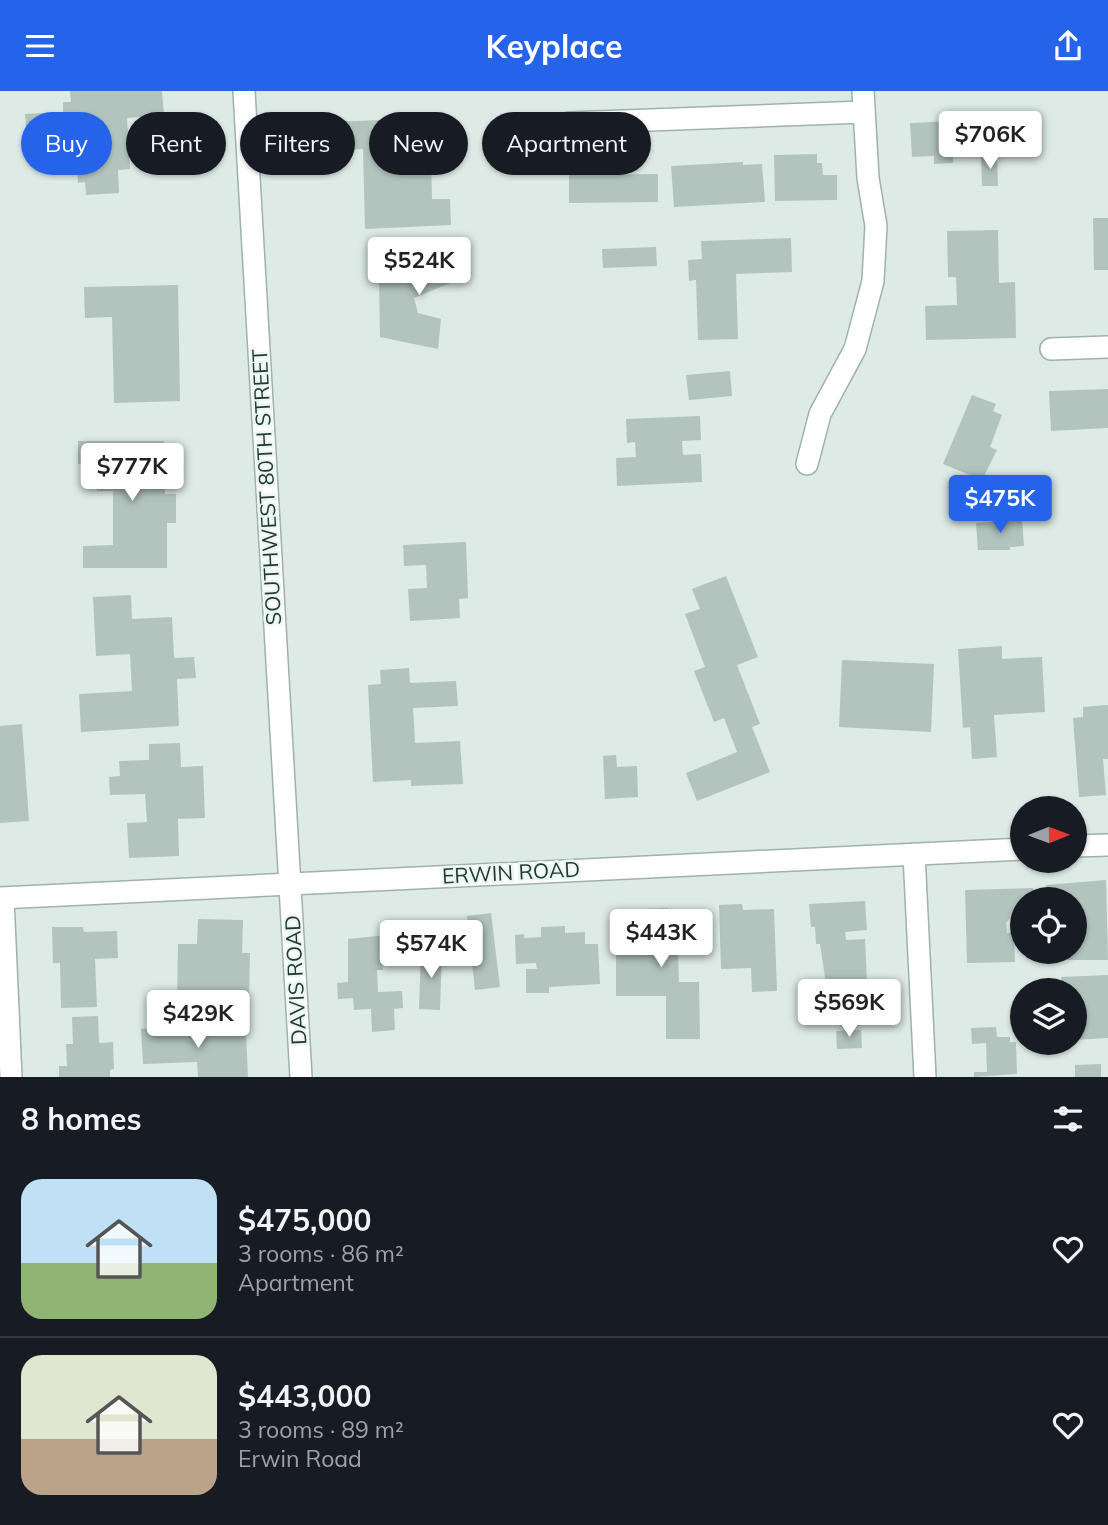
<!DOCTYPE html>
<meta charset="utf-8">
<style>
:root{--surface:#171b24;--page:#20242c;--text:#f1f3f6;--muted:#9ea1a6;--line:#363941;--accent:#2563eb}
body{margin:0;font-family:Mulish,sans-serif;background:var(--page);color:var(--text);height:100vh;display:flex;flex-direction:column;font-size:26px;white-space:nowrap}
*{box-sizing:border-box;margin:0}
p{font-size:23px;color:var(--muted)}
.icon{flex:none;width:38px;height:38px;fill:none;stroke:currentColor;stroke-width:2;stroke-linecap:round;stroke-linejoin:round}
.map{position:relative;height:986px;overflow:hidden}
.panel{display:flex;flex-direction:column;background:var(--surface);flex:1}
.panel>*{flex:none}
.banner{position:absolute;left:21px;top:21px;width:700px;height:63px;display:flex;gap:14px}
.needle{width:46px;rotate:89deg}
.fabs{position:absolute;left:1010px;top:705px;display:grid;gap:14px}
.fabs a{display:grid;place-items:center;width:77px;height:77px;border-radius:50%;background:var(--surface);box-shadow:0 2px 5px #0004;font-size:35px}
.price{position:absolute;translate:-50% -60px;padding:0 16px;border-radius:7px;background:#fff;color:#222;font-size:23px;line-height:46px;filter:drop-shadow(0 2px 4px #0008)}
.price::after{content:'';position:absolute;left:50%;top:42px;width:21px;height:16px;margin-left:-10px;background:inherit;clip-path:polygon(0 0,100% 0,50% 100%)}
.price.on{background:var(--accent);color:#fff}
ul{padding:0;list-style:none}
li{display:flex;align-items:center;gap:21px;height:175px;padding:0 21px}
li+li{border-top:2px solid var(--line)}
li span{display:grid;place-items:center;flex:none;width:196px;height:140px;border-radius:21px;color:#555}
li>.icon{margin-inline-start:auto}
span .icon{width:84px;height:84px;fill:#fffc;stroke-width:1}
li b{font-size:30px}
h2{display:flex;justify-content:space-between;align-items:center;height:84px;padding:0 21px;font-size:30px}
.tag{padding:0 24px;border-radius:32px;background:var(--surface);box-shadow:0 2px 5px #0004;font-size:24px;line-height:63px}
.tag.on{background:var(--accent);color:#fff}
header{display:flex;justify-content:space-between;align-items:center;height:91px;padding:0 21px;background:var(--accent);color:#fff;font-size:32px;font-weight:700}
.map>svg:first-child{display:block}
.building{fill:#b3c4be}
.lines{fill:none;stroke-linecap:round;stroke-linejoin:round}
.minor-casing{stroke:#a0b1ac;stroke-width:24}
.tertiary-casing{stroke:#a0b1ac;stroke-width:24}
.minor{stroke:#fff;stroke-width:21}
.tertiary{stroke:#fff;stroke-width:21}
.labels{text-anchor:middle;stroke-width:5;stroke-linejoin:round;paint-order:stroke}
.street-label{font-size:21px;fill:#1f3933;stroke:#eef6f2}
</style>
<header><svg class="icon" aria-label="menu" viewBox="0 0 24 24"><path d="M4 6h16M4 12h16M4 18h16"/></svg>Keyplace<svg class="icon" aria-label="share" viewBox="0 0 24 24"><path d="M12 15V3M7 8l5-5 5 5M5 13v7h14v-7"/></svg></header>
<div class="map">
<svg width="1108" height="986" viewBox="0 0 1108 986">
<rect width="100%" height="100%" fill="#ddeae5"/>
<path class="building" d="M70,0H162L164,24L127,27L130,78L118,79L119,102L86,104L85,91L78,92L75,48H69L68,33L26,36L25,23L63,21V11H71Z
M413,28L415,66L431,65L432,108H450L451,134L365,138L363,58L327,59L326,31Z
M954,30V39L982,37V64L953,65V72L934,73V65L912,66L910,32Z
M817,63V72H822L823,84H837V109L775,110L774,64Z
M997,64L998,95H982L981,65Z
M743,71V74L762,73L765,111L674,116L671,75Z
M658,83V111L569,112V84Z
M1093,127H1108V179H1094Z
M998,139L999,192L1015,191L1016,247L926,249L925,215L957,214L956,186H948L947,140Z
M791,147L792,181L736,183L738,248L698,249L696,189L689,190L688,169L702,168L701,150Z
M462,153L472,183L414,207L418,222L441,228L438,258L380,246L379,190L418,175L417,167Z
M656,156L657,175L603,177L602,158Z
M178,194L180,310L114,312L112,226L85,227L84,196Z
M730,280L732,305L689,309L686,284Z
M1108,298V337L1051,340L1049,300Z
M972,304L996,313L993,320L1002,324L990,356L997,359L982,389L943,373Z
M700,325L701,349L682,350L683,364L701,363L702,391L617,395L616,367L636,366L635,351L627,352L626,328Z
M78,350H164L165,403H176V432H167V477H83V455L113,454V400H97V373H78Z
M1022,429L1024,455L1010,456V459H978L976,432Z
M466,451L468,507L459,508L460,527L410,530L408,498L427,497L426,474L404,475L403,454Z
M726,485L758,566L737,574L760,633L752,636L770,681L697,710L686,682L737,661L724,627L714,631L694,580L705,576L685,523L700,518L692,498Z
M131,504L132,528L172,526L174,567L194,566L196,587L177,588L179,635L81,641L79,603L132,600L130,563L96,565L93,506Z
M1002,555V568L1042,566L1045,621L994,624L997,666L972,668L970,636L963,637L958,558Z
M842,569L934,573L931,641L839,636Z
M409,577L410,592L456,590L458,615L413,617L415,652L460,650L463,693L411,695V689L373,691L368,594L381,593L380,579Z
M1108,614V668H1103L1106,704L1079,706L1073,627L1083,626V616Z
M22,633L29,730L0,732V635Z
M180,652L181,676L203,675L205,727L178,728L179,765L129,767L127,732L147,731L145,703L110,704L109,686L120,685L119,670L149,669V653Z
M616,664L617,676L637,675L638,706L605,708L603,665Z
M1106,789L1108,869H1051L1050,861H1074V808H1047L1046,794Z
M1033,797V808H1022V820L1015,821L1006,832L1007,842L1014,841L1015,871L967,872L965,799Z
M865,810L867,839L845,841L846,849L865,848L867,891L826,893L820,853H816L815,836H811L809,813Z
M742,813L743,819L774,818L777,900L752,901L751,877L721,878L719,814Z
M668,817L669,830H700V860H678L679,891H699L700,948H666V905H616V836L647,835V818Z
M491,822L500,896L475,899L467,825Z
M198,828L243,829L242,862H250L249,913L177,912L178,853H197Z
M565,835V842L585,841V853H598L600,893L549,896V902H526V878H537L536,872L516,873L515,844L524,843V847L541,846V836Z
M52,836H83L84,841L117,840L118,867L95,868L97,916L61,917L60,872H53Z
M388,844L389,860H382L383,879H377L378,901L402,900L403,917L394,918L395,939L372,941L371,918L354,919L353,907L338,908L337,892L348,891V848Z
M421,859H442L440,919L419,918Z
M1108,884V947L1074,949L1078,901L1062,900L1061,886Z
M98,925L99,952L113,951L114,978L110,979V986H59V975H67L66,953H73L72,926Z
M210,935V942L246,941L248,986H198L197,971L143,973L141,938Z
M996,936L997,946H1010V951H1016L1017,983L974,986V981H987L986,952L972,953L971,937Z
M861,939L862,957L837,958L836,940Z
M1101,973V986H1075V974Z"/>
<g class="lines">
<defs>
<path id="minor" d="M569,32L864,21
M1051,258L1108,256
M807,373L820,323L855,258L873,190L876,135L868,87L863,0
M1074,755L1108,754
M914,763L925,986
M0,807L1022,758
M3,807L11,986"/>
<path id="tertiary" d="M244,0L301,986"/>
</defs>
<use href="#minor" class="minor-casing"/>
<use href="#tertiary" class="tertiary-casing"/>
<use href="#minor" class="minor"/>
<use href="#tertiary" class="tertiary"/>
</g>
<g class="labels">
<g class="street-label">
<text transform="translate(267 396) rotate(-93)" y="7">SOUTHWEST 80TH STREET</text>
<text transform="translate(511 782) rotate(-3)" y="7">ERWIN ROAD</text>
<text transform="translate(296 889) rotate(-93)" y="7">DAVIS ROAD</text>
</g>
</g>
</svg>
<div class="fabs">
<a><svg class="needle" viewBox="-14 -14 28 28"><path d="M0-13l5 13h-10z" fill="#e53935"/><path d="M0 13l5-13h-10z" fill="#9ea1a6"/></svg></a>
<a><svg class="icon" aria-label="locate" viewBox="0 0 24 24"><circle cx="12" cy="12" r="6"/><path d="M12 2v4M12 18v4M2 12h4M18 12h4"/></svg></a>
<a><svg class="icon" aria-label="layers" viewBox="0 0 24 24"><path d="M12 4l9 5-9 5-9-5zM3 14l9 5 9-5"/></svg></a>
</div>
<b class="price" style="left:990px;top:80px">$706K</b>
<b class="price" style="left:419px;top:206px">$524K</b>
<b class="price" style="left:132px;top:412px">$777K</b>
<b class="price on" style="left:1000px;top:444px">$475K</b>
<b class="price" style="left:661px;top:878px">$443K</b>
<b class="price" style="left:431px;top:889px">$574K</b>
<b class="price" style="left:849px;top:948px">$569K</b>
<b class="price" style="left:198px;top:959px">$429K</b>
<div class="banner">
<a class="tag on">Buy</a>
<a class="tag">Rent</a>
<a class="tag">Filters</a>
<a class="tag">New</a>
<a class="tag">Apartment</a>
</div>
</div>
<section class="panel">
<h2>8 homes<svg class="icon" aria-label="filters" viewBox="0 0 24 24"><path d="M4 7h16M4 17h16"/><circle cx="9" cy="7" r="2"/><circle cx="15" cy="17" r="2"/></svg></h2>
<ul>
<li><span style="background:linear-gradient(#bfe0f5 60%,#8fb573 0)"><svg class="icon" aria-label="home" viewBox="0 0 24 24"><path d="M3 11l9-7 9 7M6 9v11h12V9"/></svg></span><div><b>$475,000</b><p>3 rooms · 86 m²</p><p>Apartment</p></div><svg class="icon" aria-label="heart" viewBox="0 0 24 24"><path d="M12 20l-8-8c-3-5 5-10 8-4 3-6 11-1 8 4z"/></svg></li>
<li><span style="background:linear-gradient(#dfe7d0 60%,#b9a48a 0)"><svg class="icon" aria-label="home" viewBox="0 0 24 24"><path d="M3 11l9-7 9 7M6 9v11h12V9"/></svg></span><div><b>$443,000</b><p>3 rooms · 89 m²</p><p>Erwin Road</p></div><svg class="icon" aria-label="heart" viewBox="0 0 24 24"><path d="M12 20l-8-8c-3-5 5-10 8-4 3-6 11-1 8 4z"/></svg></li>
</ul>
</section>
